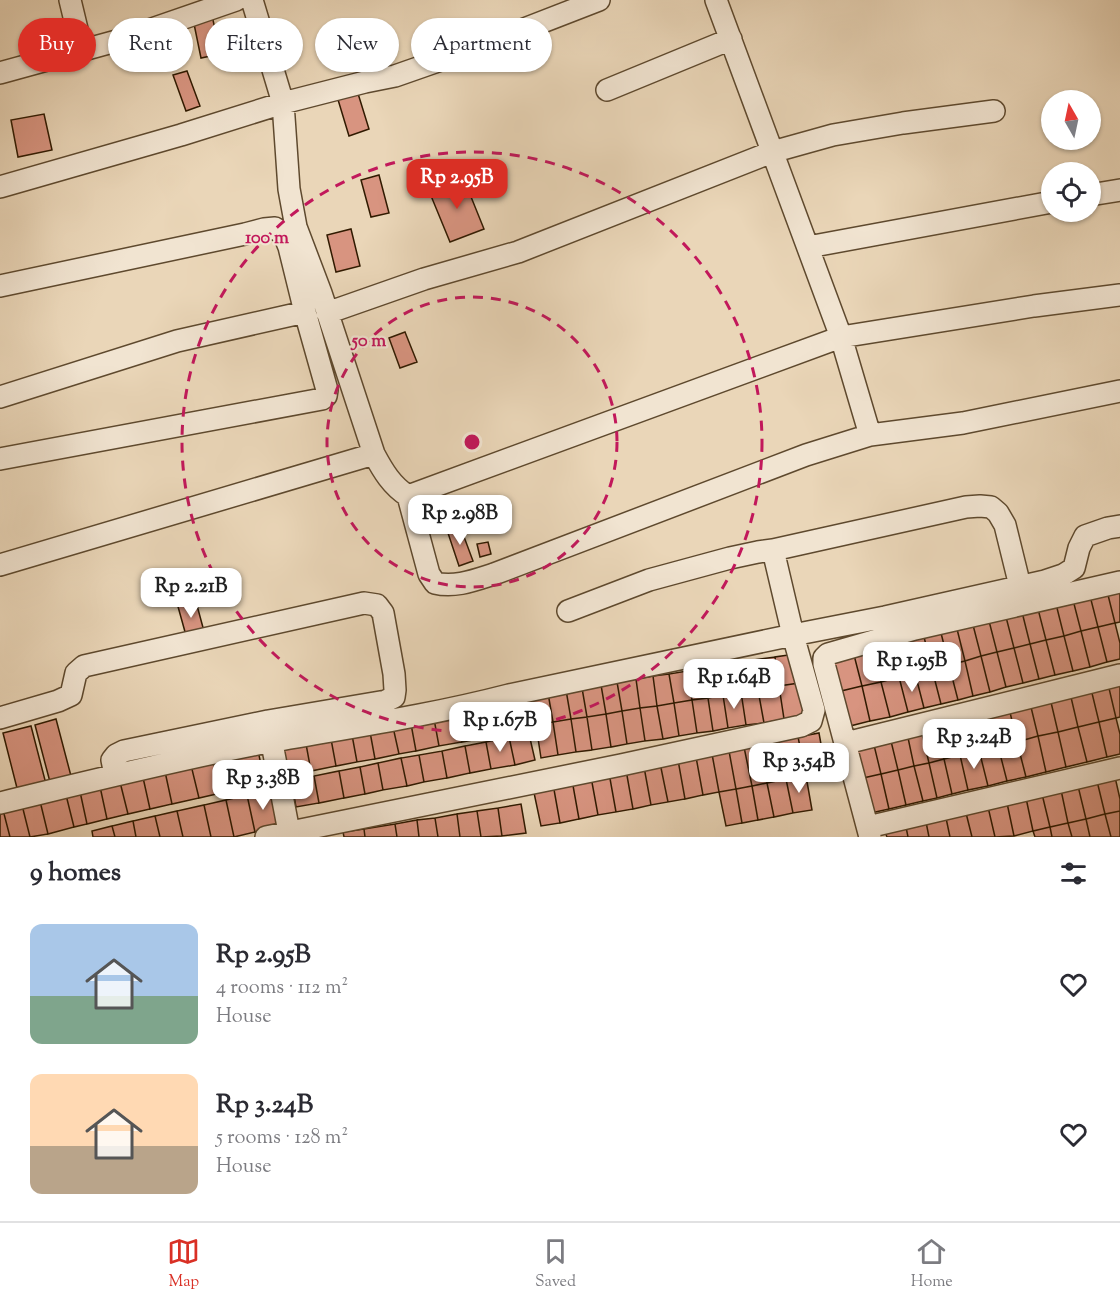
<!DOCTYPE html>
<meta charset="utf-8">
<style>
:root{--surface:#fff;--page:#f2f2f3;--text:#2b2b33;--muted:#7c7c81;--line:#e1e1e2;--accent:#d93025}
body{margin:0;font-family:"Sorts Mill Goudy",serif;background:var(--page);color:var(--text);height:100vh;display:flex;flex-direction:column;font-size:22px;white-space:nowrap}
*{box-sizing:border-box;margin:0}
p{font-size:20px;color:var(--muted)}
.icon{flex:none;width:33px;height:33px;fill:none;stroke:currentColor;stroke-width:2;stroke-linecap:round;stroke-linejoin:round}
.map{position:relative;height:837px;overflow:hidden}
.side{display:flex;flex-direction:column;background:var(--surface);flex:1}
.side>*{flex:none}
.banner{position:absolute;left:18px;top:18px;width:600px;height:54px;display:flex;gap:12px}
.needle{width:39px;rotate:351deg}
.controls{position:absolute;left:1041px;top:90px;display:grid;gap:12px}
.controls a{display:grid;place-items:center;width:60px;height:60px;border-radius:50%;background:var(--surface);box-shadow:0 2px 4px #0004;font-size:30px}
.price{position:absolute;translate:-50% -51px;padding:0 14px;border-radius:12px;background:#fff;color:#222;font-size:20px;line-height:39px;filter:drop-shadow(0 2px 3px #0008)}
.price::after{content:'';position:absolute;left:50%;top:36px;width:18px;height:14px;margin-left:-9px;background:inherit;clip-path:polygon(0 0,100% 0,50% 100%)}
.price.active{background:var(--accent);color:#fff}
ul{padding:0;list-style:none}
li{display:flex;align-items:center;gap:18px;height:150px;padding:0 30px}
li span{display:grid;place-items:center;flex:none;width:168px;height:120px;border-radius:12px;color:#555}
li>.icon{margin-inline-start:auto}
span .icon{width:72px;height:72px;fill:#fffc;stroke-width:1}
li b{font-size:26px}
h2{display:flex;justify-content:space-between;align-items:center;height:72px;padding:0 30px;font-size:26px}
.chip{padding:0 21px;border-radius:27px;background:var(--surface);box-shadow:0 2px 4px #0004;font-size:21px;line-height:54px}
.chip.active{background:var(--accent);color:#fff}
.tab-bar{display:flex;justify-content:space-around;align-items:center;height:84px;border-top:2px solid var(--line);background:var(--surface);font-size:16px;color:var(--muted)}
.tab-bar a{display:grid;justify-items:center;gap:3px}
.tab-bar .active{color:var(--accent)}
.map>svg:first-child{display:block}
.building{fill:#d89480;stroke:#301a00;stroke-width:1.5}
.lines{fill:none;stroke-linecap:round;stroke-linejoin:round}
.street-casing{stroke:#5e492e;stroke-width:24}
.street{stroke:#f1e4d1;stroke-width:21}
.ring{fill:none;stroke:#c2185b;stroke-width:3;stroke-dasharray:10 8}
.centre{fill:#c2185b;stroke:#f1e4d1;stroke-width:3}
.ring-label{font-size:18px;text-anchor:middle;font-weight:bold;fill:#c2185b;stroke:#f1e4d1;stroke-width:4.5;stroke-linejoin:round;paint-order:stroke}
</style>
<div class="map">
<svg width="1120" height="837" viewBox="0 0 1120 837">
<rect width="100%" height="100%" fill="#ead6b8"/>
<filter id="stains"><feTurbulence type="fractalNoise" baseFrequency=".00333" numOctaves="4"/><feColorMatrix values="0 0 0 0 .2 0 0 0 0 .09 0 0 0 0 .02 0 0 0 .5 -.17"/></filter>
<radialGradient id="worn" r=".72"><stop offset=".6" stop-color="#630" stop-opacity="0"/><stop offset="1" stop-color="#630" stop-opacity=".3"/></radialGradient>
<path class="building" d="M212,15L220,54L201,58L193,19Z
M187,71L200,106L186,111L173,75Z
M356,87L369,129L349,136L336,93Z
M44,114L52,150L18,157L11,120Z
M379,175L389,213L371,217L361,180Z
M463,177L484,229L450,242L429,191Z
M351,229L360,266L336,272L327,235Z
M405,332L417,362L400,368L389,338Z
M460,526L473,561L459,566L447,530Z
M488,542L491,554L480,557L477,544Z
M1120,588V622L1115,623L1107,591Z
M1107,591L1115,623L1098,627L1090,596Z
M1090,596L1098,627L1081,631L1073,600Z
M195,598L205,635L187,639L177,603Z
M1073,600L1081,631L1064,636L1056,604Z
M1056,604L1064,636L1046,640L1038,609Z
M1038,609L1046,640L1030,644L1022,612Z
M1022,612L1030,644L1014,648L1006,617Z
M1006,617L1014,648L997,652L989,621Z
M989,621L997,652L981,656L973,625Z
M1115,623L1120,643V659L1107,662L1098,627Z
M973,625L981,656L965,661L957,629Z
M1098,627L1107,662L1090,667L1081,631Z
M957,629L965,661L949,665L941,633Z
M1081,631L1090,667L1073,671L1064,636Z
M941,633L949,665L932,669L924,637Z
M1064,636L1073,671L1055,675L1046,640Z
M924,637L932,669L915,673L907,641Z
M1046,640L1055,675L1039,679L1030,644Z
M907,641L915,673L899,677L891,645Z
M1030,644L1039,679L1023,683L1014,648Z
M891,645L899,677L881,682L873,650Z
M1014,648L1023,683L1006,687L997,652Z
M873,650L881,682L862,686L854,655Z
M997,652L1006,687L990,692L981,656Z
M795,654L799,683L779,686L775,657Z
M854,655L862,686L841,691L833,660Z
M981,656L990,692L973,696L965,661Z
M775,657L779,686L758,690L754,660Z
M754,660L758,690L741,692L737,663Z
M965,661L973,696L958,700L949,665Z
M737,663L741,692L723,695L718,666Z
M949,665L958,700L941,704L932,669Z
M718,666L723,695L708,698L703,668Z
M703,668L708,698L692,700L687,671Z
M932,669L941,704L924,708L915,673Z
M687,671L692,700L674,703L669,674Z
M915,673L924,708L908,712L899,677Z
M669,674L674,703L657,706L653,676Z
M653,676L657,706L640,708L636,679Z
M899,677L908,712L890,717L881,682Z
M636,679L640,708L622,711L617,682Z
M1120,681V717L1116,718L1108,684Z
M617,682L622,711L606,714L601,685Z
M881,682L890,717L870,721L862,686Z
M799,683L805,716L784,719L779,686Z
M1108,684L1116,718L1099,722L1091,689Z
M601,685L606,714L587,717L582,688Z
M779,686L784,719L764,723L758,690Z
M862,686L870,721L850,726L841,691Z
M582,688L587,717L571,719L566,690Z
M1091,689L1099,722L1078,727L1070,693Z
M566,690L571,719L553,722L548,693Z
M758,690L764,723L746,725L741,692Z
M741,692L746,725L728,728L723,695Z
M548,693L553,722L536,725L531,696Z
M1070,693L1078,727L1058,732L1050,698Z
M723,695L728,728L713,731L708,698Z
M708,698L713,731L697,733L692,700Z
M1050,698L1058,732L1038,736L1030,703Z
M692,700L697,733L679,736L674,703Z
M523,702L528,729L507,733L501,706Z
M674,703L679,736L663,739L657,706Z
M1030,703L1038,736L1017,742L1009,708Z
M501,706L507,733L483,738L478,711Z
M657,706L663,739L645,741L640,708Z
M640,708L645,741L627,744L622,711Z
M1009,708L1017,742L998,746L990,713Z
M478,711L483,738L462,742L457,715Z
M622,711L627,744L611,747L606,714Z
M990,713L998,746L979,750L971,717Z
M606,714L611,747L592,750L587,717Z
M457,715L462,742L439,746L434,719Z
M587,717L592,750L576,752L571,719Z
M971,717L979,750L960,755L952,722Z
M1116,718L1120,734V754L1107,757L1099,722Z
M56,719L71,776L50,782L35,725Z
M434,719L439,746L416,751L411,724Z
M571,719L576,752L558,755L553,722Z
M553,722L558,755L541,758L536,725Z
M952,722L960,755L944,759L936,726Z
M1099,722L1107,757L1087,762L1078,727Z
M411,724L416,751L399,754L393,727Z
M31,726L46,784L18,792L3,733Z
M936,726L944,759L929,763L921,729Z
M393,727L399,754L375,759L370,732Z
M1078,727L1087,762L1066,767L1058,732Z
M921,729L929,763L914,766L907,733Z
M370,732L375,759L357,762L352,735Z
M1058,732L1066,767L1046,772L1038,736Z
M819,733L826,772L806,776L798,737Z
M907,733L914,766L898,770L890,737Z
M529,734L535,760L515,765L509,737Z
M352,735L357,762L336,766L331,739Z
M1038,736L1046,772L1026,777L1017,742Z
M509,737L515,765L491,769L486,742Z
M798,737L806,776L786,779L779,741Z
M890,737L898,770L881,774L873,741Z
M331,739L336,766L311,771L306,744Z
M779,741L786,779L767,783L760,745Z
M873,741L881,774L863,778L855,745Z
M486,742L491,769L470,773L465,746Z
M1017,742L1026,777L1007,781L998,746Z
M306,744L311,771L288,776L282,749Z
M760,745L767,783L752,786L744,747Z
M257,746L265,783L242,788L233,752Z
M465,746L470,773L447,778L442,751Z
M998,746L1007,781L988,786L979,750Z
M744,747L752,786L736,789L729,751Z
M979,750L988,786L968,790L960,755Z
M442,751L447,778L424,782L419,755Z
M729,751L736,789L719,792L712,754Z
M233,752L242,788L221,793L212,757Z
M712,754L719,792L703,795L696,757Z
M419,755L424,782L407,786L401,758Z
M960,755L968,790L952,794L944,759Z
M212,757L221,793L199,798L190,761Z
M696,757L703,795L685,799L678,760Z
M401,758L407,786L383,790L378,763Z
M944,759L952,794L937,798L929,763Z
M678,760L685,799L668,802L660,763Z
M190,761L199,798L172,804L164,767Z
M378,763L383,790L365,794L360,767Z
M660,763L668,802L651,805L644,767Z
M929,763L937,798L923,801L914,766Z
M914,766L923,801L906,805L898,770Z
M164,767L172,804L150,809L142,773Z
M360,767L365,794L344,798L339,771Z
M644,767L651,805L633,809L626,770Z
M626,770L633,809L616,812L609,773Z
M898,770L906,805L889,809L881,774Z
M339,771L344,798L319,803L314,776Z
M142,773L150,809L128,814L119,778Z
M609,773L616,812L598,815L591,777Z
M881,774L889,809L871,813L863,778Z
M314,776L319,803L296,807L291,780Z
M806,776L812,810L793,813L786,779Z
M591,777L598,815L579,819L572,780Z
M1115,777L1120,799V811L1105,814L1097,781Z
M119,778L128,814L107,819L99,782Z
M786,779L793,813L774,817L767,783Z
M572,780L579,819L560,823L553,784Z
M1097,781L1105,814L1086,819L1078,786Z
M99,782L107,819L87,824L79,787Z
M767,783L774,817L758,820L752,786Z
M553,784L560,823L541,826L533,788Z
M752,786L758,820L742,823L736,789Z
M1078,786L1086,819L1068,823L1061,790Z
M79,787L87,824L74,827L65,791Z
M736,789L742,823L726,826L719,792Z
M270,790L279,826L255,832L247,795Z
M1061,790L1068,823L1050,827L1042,794Z
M65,791L74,827L48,834L39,797Z
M1042,794L1050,827L1033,831L1026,798Z
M247,795L255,832L234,837L226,800Z
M39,797L48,834L30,837L21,801Z
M1026,798L1033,831L1014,836L1007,803Z
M226,800L234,837H211L204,805Z
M21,801L30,837H10L2,806Z
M1007,803L1014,836L995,837L988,807Z
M521,804L526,833L502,836L498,808Z
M204,805L211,837H183L177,811Z
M2,806L10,837H0V807Z
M988,807L995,837H972L966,813Z
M498,808L502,836L481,837L477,811Z
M177,811L183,837H160L155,816Z
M477,811L481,837H460L457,814Z
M1120,811V837H1111L1105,814Z
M966,813L972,837H950L946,818Z
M457,814L460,837H438L435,818Z
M1105,814L1111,837H1090L1086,819Z
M155,816L160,837H136L133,821Z
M435,818L438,837H419L417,820Z
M946,818L950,837H929L926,822Z
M1086,819L1090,837H1072L1068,823Z
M417,820L419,837H397L395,824Z
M133,821L136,837H115L112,826Z
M926,822L929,837H908L906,827Z
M1068,823L1072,837H1052L1050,827Z
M395,824L397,837H365L364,829Z
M112,826L115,837H93L92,831Z
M906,827L908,837H887L885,832Z
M1050,827L1052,837H1035L1033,831Z
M364,829L365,837H344L343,832Z"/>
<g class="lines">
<defs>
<path id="street" d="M70,0L82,50
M252,0L283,103L289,189L296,227L321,293L374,454
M0,73L120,40L236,0
M607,90L731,39
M0,187L181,135L283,103L365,82L395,76L478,47L599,0
M1090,195L1120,190
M808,247L1052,202
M0,286L245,234L264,229L275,228L284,235L289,247L305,312
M327,313L424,279L518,252L772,152L833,135L903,123L994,111
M0,397L177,341L305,312L327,390L326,396L322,399L0,459
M870,435L963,423L1120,391
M408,496L841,337L1034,306L1120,295
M773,550L966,507L980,506L991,507L998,513L1005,525L1020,586
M0,565L374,454C383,471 392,486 408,496L429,574L435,583C455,588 475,580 494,574L806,455L870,435L841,337L716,0
M568,611L649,580L730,558L758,552L773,550L793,635L885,617L1045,581L1063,575L1074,568L1079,548L1085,536L1108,528L1120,526
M0,718L58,701L71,695L76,673L84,666L364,603L377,605L383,613L394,674L395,690L394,697L386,701L268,721L124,751L116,755L112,760L115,775
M269,728L290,837
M846,743L1120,675
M0,803C87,782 174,760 263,743C345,728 428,716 509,695L793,635L814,710L811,721L801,726L621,765L266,837
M868,827L1120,768
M870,837L824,664V658L828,654L915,629L1120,582"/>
</defs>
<use href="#street" class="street-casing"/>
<use href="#street" class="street"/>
</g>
<g class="ring">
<circle cx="472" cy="442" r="145"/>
<circle cx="472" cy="442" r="290"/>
</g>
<circle cx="472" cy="442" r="9" class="centre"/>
<g class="ring-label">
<text x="267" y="243">100 m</text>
<text x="369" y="346">50 m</text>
</g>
<rect width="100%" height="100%" filter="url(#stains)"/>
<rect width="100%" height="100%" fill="url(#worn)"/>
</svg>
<div class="controls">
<a><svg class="needle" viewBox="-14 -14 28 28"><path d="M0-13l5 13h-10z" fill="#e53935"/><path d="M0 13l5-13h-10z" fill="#7c7c81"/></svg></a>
<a><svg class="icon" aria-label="locate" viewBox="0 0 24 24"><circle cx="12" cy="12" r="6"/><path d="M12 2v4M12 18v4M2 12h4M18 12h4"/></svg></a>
</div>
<b class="price active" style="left:457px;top:210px">Rp 2.95B</b>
<b class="price" style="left:460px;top:546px">Rp 2.98B</b>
<b class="price" style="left:191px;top:619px">Rp 2.21B</b>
<b class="price" style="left:912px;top:693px">Rp 1.95B</b>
<b class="price" style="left:734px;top:710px">Rp 1.64B</b>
<b class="price" style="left:500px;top:753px">Rp 1.67B</b>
<b class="price" style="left:974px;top:770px">Rp 3.24B</b>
<b class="price" style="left:799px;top:794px">Rp 3.54B</b>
<b class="price" style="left:263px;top:811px">Rp 3.38B</b>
<div class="banner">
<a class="chip active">Buy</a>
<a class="chip">Rent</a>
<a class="chip">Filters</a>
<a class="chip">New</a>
<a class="chip">Apartment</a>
</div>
</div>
<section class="side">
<h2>9 homes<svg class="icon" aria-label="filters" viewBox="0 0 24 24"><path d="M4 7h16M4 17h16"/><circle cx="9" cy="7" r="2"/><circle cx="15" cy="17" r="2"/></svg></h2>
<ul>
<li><span style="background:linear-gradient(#a9c7e8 60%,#7fa58c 0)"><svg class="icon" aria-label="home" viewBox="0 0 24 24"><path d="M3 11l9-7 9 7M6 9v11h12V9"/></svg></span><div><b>Rp 2.95B</b><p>4 rooms · 112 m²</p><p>House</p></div><svg class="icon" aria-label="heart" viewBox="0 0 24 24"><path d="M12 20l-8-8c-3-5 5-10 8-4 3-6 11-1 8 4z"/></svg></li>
<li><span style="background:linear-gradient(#ffd9b3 60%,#b9a48a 0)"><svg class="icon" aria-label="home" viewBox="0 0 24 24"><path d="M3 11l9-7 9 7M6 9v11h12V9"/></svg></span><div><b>Rp 3.24B</b><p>5 rooms · 128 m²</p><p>House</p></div><svg class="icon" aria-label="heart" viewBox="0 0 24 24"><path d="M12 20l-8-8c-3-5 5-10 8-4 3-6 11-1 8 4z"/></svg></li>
</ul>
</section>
<nav class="tab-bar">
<a class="active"><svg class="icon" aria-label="map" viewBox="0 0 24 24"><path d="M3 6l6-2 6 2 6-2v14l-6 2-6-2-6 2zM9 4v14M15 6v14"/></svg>Map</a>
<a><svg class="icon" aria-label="saved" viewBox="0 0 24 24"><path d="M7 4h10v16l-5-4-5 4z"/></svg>Saved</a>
<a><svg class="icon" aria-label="home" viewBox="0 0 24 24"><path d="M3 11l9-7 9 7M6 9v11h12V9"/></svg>Home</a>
</nav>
